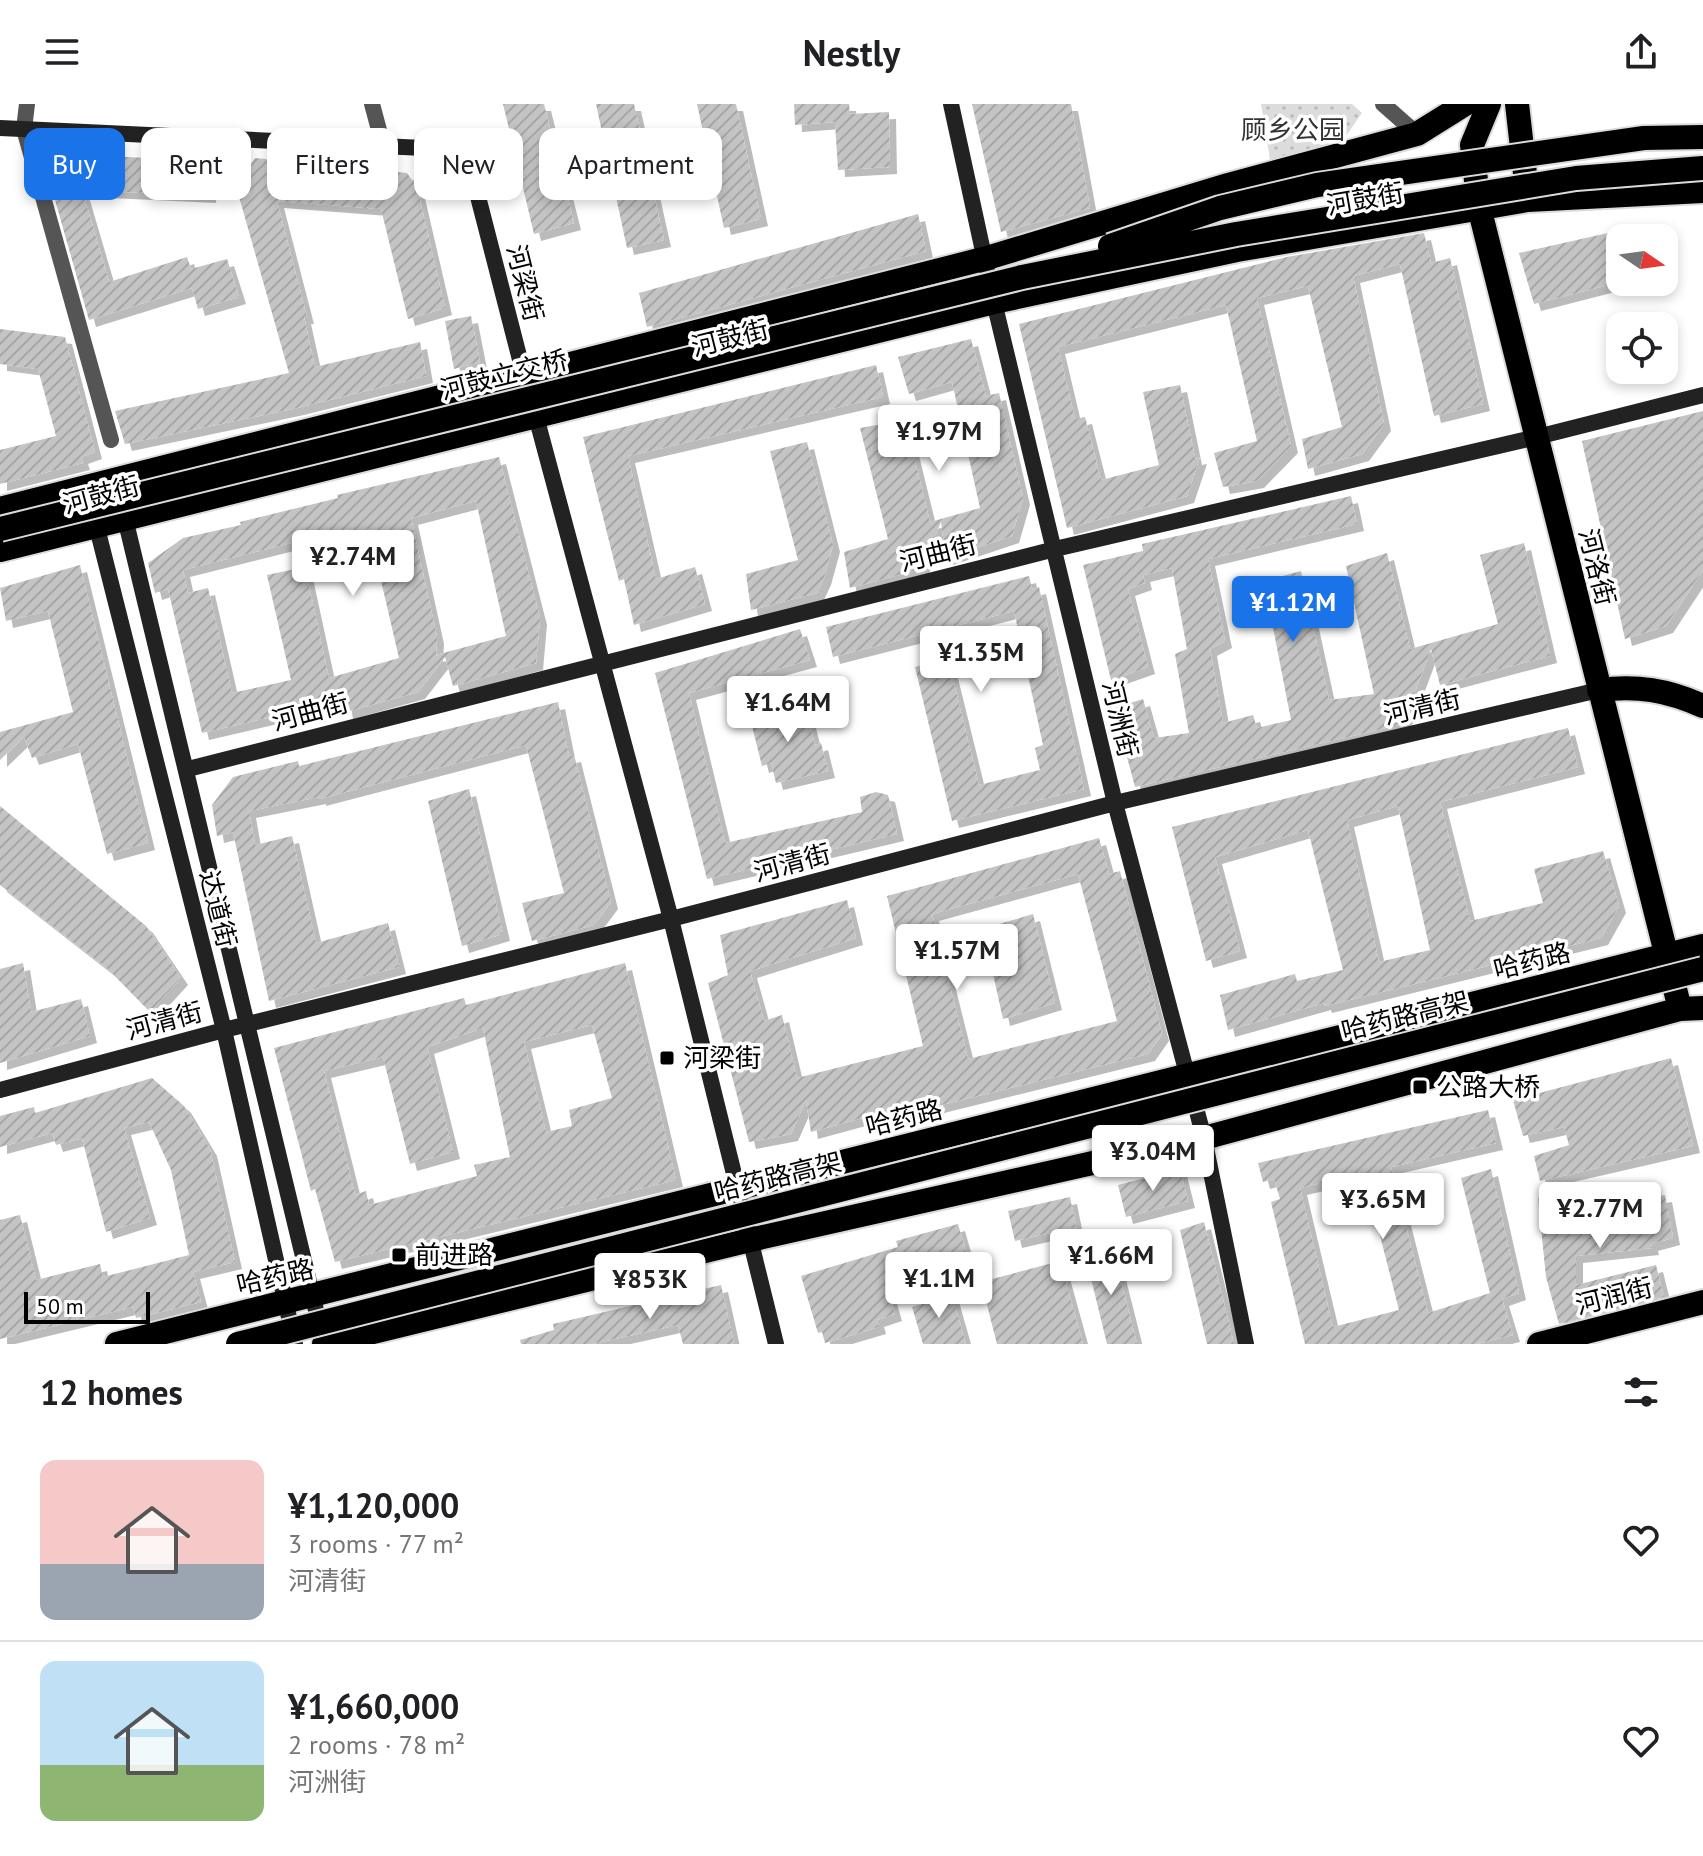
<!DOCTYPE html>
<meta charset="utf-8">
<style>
:root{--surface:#fff;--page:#f2f2f2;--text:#202124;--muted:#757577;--line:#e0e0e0;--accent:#1a73e8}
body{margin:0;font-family:"PT Sans","Noto Sans SC",sans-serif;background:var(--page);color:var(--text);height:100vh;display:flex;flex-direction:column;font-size:30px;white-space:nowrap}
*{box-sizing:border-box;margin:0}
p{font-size:26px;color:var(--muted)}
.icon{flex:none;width:44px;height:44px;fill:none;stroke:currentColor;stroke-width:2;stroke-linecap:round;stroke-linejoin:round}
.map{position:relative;height:1240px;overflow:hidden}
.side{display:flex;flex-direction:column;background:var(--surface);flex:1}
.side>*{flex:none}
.banner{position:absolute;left:24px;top:24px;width:800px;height:72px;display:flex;gap:16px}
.needle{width:52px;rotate:103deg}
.fabs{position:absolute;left:1606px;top:120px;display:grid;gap:16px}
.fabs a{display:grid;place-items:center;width:72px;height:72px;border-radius:16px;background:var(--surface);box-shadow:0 4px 12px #0003;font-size:40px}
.scale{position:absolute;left:24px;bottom:20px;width:126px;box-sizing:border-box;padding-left:8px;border:4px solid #000;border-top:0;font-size:22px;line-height:28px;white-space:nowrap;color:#000;-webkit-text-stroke:6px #fff;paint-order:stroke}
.price{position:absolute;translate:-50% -68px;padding:0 18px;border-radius:8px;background:#fff;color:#222;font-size:26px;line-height:52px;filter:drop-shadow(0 2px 4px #0008)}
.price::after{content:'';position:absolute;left:50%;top:48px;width:24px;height:18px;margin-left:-12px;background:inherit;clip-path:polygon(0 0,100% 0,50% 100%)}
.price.on{background:var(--accent);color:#fff}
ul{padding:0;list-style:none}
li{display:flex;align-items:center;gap:24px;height:200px;padding:0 40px}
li+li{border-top:2px solid var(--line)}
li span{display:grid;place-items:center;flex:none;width:224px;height:160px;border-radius:16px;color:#555}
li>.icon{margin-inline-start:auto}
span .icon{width:96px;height:96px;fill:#fffc;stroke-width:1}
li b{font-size:34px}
h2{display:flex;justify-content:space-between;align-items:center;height:96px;padding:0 40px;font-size:34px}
.chip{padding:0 28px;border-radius:16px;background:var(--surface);box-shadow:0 4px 12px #0003;font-size:28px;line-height:72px}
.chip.on{background:var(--accent);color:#fff}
header{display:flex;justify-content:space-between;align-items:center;height:104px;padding:0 40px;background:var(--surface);font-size:36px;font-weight:700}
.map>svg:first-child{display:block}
.park{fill:url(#park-dots)}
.building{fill:url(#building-hatch);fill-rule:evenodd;filter:url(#shadow)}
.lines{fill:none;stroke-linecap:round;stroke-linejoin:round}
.highway-casing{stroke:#dbdbdb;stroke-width:28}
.street{stroke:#555;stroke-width:16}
.secondary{stroke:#222;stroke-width:16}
.highway{stroke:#000;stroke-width:24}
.highway-bridge-casing{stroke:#dbdbdb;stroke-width:28;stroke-linecap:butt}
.highway-bridge{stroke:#000;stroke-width:24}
.poi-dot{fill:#000;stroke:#fff;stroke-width:3}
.labels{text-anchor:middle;stroke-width:7;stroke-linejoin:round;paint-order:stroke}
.park-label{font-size:26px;fill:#333;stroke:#fff}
.street-label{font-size:26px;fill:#000;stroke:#fff}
.poi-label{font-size:26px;fill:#000;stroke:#fff;text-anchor:start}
</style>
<header><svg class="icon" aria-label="menu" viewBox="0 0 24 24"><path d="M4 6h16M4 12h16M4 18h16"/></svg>Nestly<svg class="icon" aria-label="share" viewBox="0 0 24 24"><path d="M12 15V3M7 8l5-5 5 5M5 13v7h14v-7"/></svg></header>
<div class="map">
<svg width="1703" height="1240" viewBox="0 0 1703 1240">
<defs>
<pattern id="park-dots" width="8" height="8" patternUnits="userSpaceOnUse" patternTransform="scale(2)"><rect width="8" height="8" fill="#dcdcdc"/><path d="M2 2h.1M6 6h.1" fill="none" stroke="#bbb" stroke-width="1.8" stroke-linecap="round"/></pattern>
<pattern id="building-hatch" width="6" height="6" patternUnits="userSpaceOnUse" patternTransform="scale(2)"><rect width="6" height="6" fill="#c4c4c4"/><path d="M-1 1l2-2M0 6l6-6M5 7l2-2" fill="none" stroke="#a7a7a7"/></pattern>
<filter id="shadow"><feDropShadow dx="7" dy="7" stdDeviation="0" flood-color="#0004"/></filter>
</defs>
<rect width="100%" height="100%" fill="#fff"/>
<path class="park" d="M1261,0H1352L1362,9L1341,39L1271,61Z"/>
<path class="building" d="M503,0H544L574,119L534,130Z
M596,0H634L664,136L627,144Z
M697,0H736L761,115L724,124Z
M794,0H849L850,10L889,8L890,63L838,66L835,18L795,21Z
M972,0H1071L1090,104L1001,128Z
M64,50L211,57L209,92L82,86L109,178L187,153L191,165L227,155L239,193L198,205L192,184L89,216L48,71Z
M255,54L407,69L417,83L445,204L408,215L381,105L277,97L307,213H304L315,263L420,238L426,272L297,304L125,340L115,307L289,269L236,82Z
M918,110L926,147L647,223L639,189Z
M1648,120L1651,134H1620V178L1534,200L1519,149Z
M1424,129L1431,159L1450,154L1483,300L1434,312L1400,160L1353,172L1384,320L1362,350L1308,365L1302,335L1342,323L1308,182L1257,194L1291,342L1257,377L1223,383L1214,349L1257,337L1226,201L1058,243L1075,315L1085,313L1101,376L1159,361L1143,288L1180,281L1195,354L1200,353L1187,392L1067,424L1019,220L1287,153Z
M471,212L480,258L454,265L445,217Z
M0,225L65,233L95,348L81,353L83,359L0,380V346L56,332L38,265L0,260Z
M971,235L986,292L999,289L1023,394L1012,432L946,454L941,418L921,465L850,484L844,448L888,435L860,324L905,316L930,418L980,404L952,278L909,290L898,253Z
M876,261L883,293L628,352L656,475L695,463L705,500L634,521L624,475L619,477L583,333Z
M1703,307V466L1666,522L1625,535L1582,337Z
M807,338L833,441L824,474L817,489L751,506L746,470L798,456L770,347Z
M499,353L540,514L536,559L453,582L445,553L418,588L346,608L344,596L202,629L168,485L155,489L148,459L183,434L241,421L240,418L338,394L337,391ZM476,397L506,532L436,551L437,533L411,414ZM347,425L348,430L369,425L399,554L329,574L305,463L267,471L291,576L232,589L208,484L188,489L183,466Z
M1351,392L1357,420L1208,455L1225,537L1210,545L1223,619L1253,611L1257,624L1291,616L1264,477L1301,467L1329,596L1374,590L1346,462L1387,449L1410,545L1498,520L1480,451L1524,439L1550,552L1440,581L1431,545L1403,620L1135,683L1114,604L1143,595L1154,634L1189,629L1175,550L1187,545L1172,464L1143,471L1145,479L1128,485L1148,563L1111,576L1083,461L1143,447L1142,440Z
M80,461L148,739L107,750L78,640L32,654L24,633L0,656V628L73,608L48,507L6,517L0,484Z
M1029,472L1032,485L1039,483L1084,685L952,717L915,563L948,555L979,681L1040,666L1035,644L1043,641L1014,507L833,553L826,523Z
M800,525L810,556L689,589L725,739L862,708L860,693L876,688L888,691L897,730L707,775L655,569Z
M558,598L569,652L574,651L611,798L594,821L532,837L522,799L564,789L526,641L319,695V693L249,707L255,741L292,732L316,839L388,819L399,863L269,897L233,728L217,732L212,701L233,673L298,657L299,662Z
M805,601L815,641L821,639L828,667L776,679L771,659L762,662L750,614Z
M1568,624L1578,663L1440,698L1470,817L1543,799L1534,765L1603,747L1619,802L1601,834L1325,902L1324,899L1228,926L1220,891L1295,870L1297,877L1343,866L1308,726L1215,753L1240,847L1206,857L1172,723ZM1398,702L1430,846L1379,858L1347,716Z
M469,685L503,830L462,842L428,697Z
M0,702L146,822L181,874L150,908L109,866L0,781Z
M1099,734L1109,770L1120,767L1162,930L1148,950L937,1002L936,994L811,1028L806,996L791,1030L749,1038L708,879L728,871L720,831L847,796L856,834L750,867L764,917L782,911L797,974L923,942L887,792ZM1078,770L1117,917L968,955L932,810Z
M1033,810L1055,899L1003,915L983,825Z
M23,859L31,908L81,895L90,932L0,959V865Z
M625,859L676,1076L335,1158L315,1085L311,1087L274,944L464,894L466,901ZM592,921L612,994L569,1006L572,1022L546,1028L524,938ZM483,924L510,1053L474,1061L477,1072L369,1101L366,1087L355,1091L324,967L383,953L410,1060L453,1048L427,943Z
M1671,954L1693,1042L1540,1077L1534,1052L1569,1041L1564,1023L1523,1032L1513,996Z
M152,974L184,1002L210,1045L235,1158L193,1168L201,1198L136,1214L133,1203L0,1235V1116L20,1111L36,1176L100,1160L103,1173L189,1151L171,1066L149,1018L124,1024L150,1114L106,1128L82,1034L56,1041L52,1029L0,1043V1012L34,1003L35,1009Z
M1488,1006L1496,1039L1391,1063L1428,1209L1490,1189L1461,1074L1491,1065L1519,1189L1502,1195L1513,1231L1477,1240H1305L1271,1098L1280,1095L1274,1075L1263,1078L1258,1059ZM1364,1069L1399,1206L1333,1223L1300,1084Z
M1180,1065L1188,1097L1126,1113L1118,1081Z
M1615,1086L1617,1099L1665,1091L1673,1134L1651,1140L1652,1144L1576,1152V1181L1656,1161L1664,1193L1559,1220L1546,1173L1538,1094Z
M1070,1093L1076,1123L1015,1137L1008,1107Z
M1204,1118L1234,1240H1207L1180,1126Z
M958,1120L966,1148L884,1172L895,1210L877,1216L879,1223L825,1239L822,1228L818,1229L801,1172L898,1143L896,1137Z
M1112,1141L1137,1240H1107L1085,1150Z
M1060,1157L1083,1240H997L981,1178Z
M721,1181L734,1240H683L678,1221L592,1240H521L520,1236L554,1226L553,1220Z
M950,1184L966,1240H923L912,1203L935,1196L933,1189Z"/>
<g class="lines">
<defs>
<path id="highway" d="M1489,0L1472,41L1479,103L1680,905
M1517,0L1528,96
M0,405L987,154L1228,81L1417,30L1465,0
M0,446L994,198L1237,146L1528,96L1703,87
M1599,586C1637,581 1667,586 1703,602
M117,1240L1703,842
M324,1240L750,1136L1204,1034L1680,905L1703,904
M1539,1240L1703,1198"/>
</defs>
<use href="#highway" class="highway-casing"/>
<path class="street" d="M27,0L24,25L111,336
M372,0L383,41
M1383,0L1417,30"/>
<path class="secondary" d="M951,0L994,198L1115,699L1204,1034L1246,1240
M0,24L466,46L526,279
M534,305L671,815L776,1240
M123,406L321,1227
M94,412L224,926L295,1240
M188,665L1055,445L1537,333L1703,291
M0,986L224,926L671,815L1115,699L1599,586"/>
<use href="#highway" class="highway"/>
<defs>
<path id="highway-bridge" d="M1110,142L1220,104L1317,81L1644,34L1703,33
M0,425L1022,173L1236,130L1576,74L1703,64
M238,1240L1703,865"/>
</defs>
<use href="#highway-bridge" class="highway-bridge-casing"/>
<use href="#highway-bridge" class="highway-bridge"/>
</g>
<g class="poi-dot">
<rect x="659" y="946" width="16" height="16" rx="4"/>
<rect x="1412" y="975" width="16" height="16" rx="4"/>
<rect x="391" y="1143" width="16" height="16" rx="4"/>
</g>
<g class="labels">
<g class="park-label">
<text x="1293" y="35">顾乡公园</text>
</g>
<g class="street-label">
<text transform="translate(1365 95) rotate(-10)" y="9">河鼓街</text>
<text transform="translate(525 179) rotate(76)" y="9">河梁街</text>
<text transform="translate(730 234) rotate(-14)" y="9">河鼓街</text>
<text transform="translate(504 271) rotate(-14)" y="9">河鼓立交桥</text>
<text transform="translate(101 391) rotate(-15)" y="9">河鼓街</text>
<text transform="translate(938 449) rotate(-14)" y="9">河曲街</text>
<text transform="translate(1597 463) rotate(76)" y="9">河洛街</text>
<text transform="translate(1422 603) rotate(-13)" y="9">河清街</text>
<text transform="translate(310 608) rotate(-15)" y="9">河曲街</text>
<text transform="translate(1120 615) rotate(77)" y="9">河洲街</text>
<text transform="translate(792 759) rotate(-15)" y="9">河清街</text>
<text transform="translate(218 805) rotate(76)" y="9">达道街</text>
<text transform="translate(1532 857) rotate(-14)" y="9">哈药路</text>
<text transform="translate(1405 912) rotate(-14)" y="9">哈药路高架</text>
<text transform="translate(164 917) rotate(-15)" y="9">河清街</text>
<text transform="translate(904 1014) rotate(-14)" y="9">哈药路</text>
<text transform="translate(778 1073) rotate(-14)" y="9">哈药路高架</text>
<text transform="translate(275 1173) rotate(-13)" y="9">哈药路</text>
<text transform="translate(1614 1192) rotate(-14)" y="9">河润街</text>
</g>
<g class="poi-label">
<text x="683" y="963">河梁街</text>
<text x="1436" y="992">公路大桥</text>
<text x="415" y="1160">前进路</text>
</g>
</g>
</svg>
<div class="fabs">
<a><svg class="needle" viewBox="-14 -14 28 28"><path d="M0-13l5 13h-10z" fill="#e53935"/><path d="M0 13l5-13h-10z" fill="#757577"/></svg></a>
<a><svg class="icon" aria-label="locate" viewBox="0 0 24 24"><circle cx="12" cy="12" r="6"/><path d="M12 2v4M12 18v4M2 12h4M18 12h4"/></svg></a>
</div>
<div class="scale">50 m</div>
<b class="price" style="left:939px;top:369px">¥1.97M</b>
<b class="price" style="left:353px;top:494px">¥2.74M</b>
<b class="price on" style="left:1293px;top:540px">¥1.12M</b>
<b class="price" style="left:981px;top:590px">¥1.35M</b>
<b class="price" style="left:788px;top:640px">¥1.64M</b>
<b class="price" style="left:957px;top:888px">¥1.57M</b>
<b class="price" style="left:1153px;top:1089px">¥3.04M</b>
<b class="price" style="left:1383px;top:1137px">¥3.65M</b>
<b class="price" style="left:1600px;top:1146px">¥2.77M</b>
<b class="price" style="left:1111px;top:1193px">¥1.66M</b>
<b class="price" style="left:939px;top:1216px">¥1.1M</b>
<b class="price" style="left:650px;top:1217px">¥853K</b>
<div class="banner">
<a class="chip on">Buy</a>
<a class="chip">Rent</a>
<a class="chip">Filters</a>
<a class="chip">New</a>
<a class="chip">Apartment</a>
</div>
</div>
<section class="side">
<h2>12 homes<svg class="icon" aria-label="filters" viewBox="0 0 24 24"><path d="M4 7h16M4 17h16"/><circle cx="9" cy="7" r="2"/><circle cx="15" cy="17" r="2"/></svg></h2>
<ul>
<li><span style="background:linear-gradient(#f6c9c9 65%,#9aa5b1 0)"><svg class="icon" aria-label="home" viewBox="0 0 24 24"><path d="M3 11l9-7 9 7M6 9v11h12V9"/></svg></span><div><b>¥1,120,000</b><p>3 rooms · 77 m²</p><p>河清街</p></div><svg class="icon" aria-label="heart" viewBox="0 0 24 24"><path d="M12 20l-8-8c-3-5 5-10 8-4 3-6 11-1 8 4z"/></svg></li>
<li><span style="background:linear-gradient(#bfe0f5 65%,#8fb573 0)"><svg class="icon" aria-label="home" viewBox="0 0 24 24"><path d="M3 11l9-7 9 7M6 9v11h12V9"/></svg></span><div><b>¥1,660,000</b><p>2 rooms · 78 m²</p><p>河洲街</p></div><svg class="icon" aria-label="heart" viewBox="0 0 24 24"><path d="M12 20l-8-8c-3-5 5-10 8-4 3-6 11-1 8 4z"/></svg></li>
</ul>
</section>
